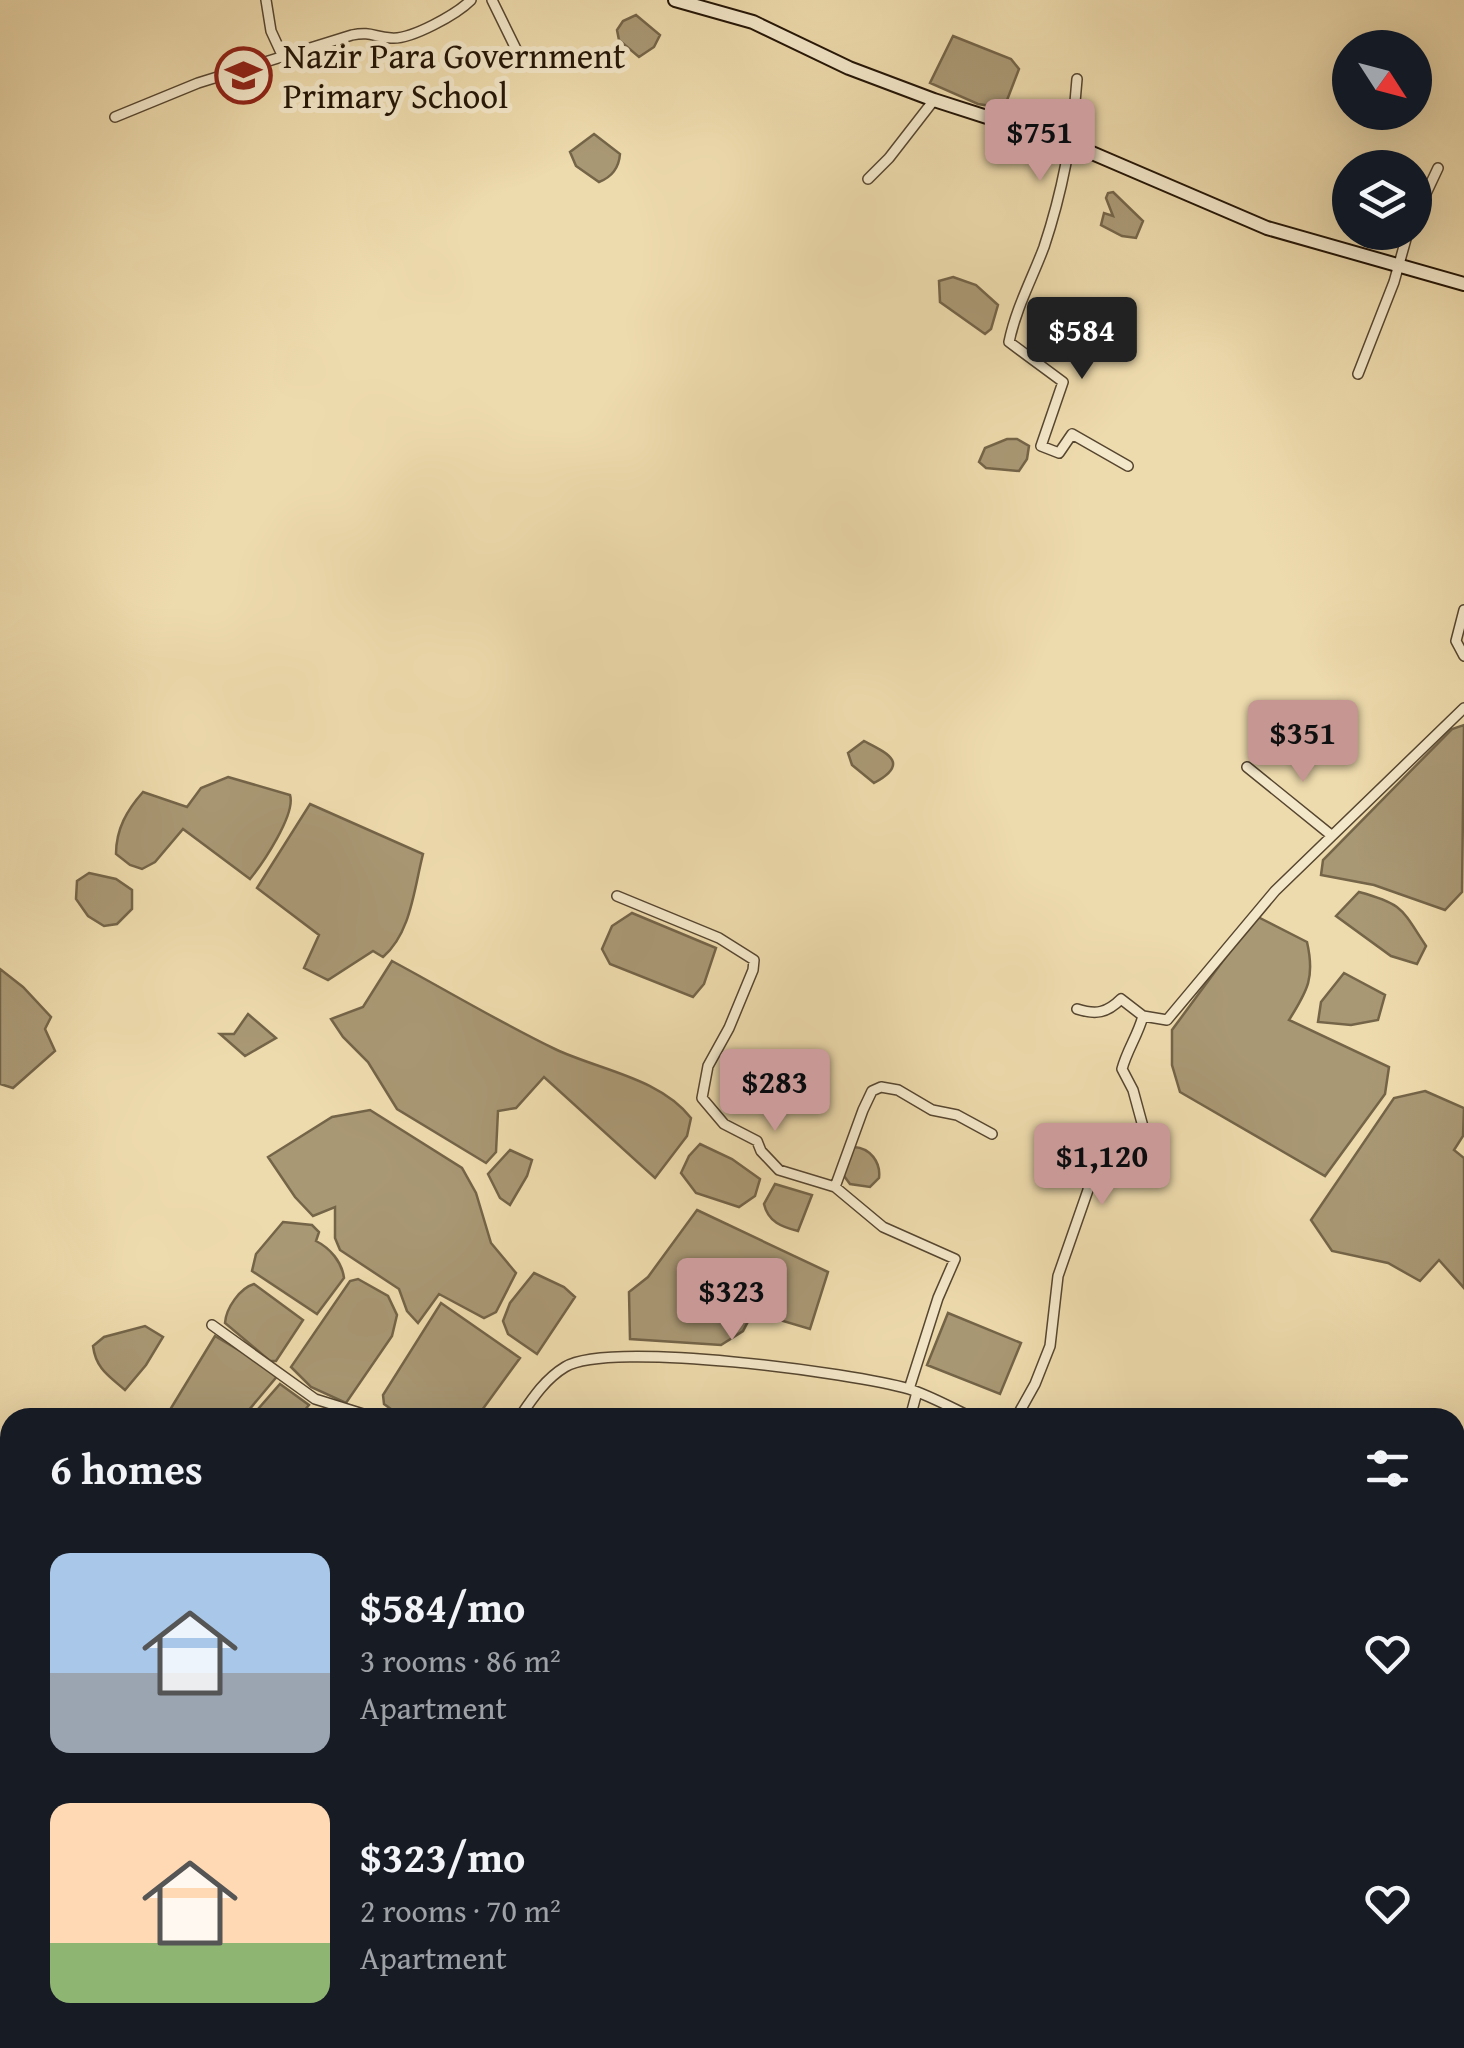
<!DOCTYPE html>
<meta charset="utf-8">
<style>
:root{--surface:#171b24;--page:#242831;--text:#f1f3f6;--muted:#9ea1a6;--accent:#c59692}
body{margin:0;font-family:"Gentium Book Plus",serif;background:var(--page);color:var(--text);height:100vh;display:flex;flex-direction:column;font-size:38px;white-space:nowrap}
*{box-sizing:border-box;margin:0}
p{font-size:32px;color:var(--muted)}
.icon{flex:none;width:55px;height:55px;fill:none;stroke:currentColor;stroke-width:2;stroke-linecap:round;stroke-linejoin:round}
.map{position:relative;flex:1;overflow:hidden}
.side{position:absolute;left:0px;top:1408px;width:1465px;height:642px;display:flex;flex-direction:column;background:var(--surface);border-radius:30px 30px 0 0;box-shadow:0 10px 40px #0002}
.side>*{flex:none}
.needle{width:65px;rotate:126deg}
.buttons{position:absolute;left:1332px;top:30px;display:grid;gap:20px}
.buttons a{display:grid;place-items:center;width:100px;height:100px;border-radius:50%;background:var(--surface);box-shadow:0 10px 40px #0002;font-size:50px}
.price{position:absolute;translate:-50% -85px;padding:0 22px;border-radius:10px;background:var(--accent);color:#111;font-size:32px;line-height:65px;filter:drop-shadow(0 2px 5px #0008)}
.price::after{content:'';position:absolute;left:50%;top:60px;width:30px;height:22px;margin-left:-15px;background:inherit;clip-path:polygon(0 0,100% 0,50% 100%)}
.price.on{background:#222;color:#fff}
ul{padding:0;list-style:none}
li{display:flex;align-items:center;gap:30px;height:250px;padding:0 50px}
li span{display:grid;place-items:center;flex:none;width:280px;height:200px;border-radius:20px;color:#555}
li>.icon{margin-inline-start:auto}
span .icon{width:120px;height:120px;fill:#fffc;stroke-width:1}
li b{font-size:42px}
h2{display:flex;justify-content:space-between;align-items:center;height:120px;padding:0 50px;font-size:42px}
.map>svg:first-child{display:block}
.water{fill:#a99874;stroke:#746448;stroke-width:2.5}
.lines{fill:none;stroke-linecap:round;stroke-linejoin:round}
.stream{stroke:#746448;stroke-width:2.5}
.minor-casing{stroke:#564630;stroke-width:12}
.secondary-casing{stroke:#241506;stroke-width:16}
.minor{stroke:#f4e8ca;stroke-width:9}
.secondary{stroke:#f4e8ca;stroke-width:12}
.labels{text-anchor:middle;stroke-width:10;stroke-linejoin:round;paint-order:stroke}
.poi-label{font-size:35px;fill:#241506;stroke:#f4e8ca;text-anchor:start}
</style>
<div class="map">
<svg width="1464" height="2048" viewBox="0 0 1464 2048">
<rect width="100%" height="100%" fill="#eedbad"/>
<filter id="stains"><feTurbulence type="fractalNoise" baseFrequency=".002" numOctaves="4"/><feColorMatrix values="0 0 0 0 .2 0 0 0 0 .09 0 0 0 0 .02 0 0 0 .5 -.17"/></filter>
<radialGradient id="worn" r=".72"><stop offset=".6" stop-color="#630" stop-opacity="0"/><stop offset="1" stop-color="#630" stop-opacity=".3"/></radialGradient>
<path class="water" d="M636,15L660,35L654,47L639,57L619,40L617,30L623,21Z
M953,36L1011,59L1019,69L1004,108L978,104L930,83Z
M594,134L620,154C619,167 612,177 599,182L576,166L570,152Z
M1113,192L1143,221L1136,238L1122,236L1101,225L1104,213L1113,216L1106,198L1108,193Z
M953,277L976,285L998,305L991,329L985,334L940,302L939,281Z
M1007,439H1017L1029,446L1027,459L1019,471L986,468L979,462L985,448Z
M1464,725L1462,892L1445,910L1374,885L1321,875L1323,860L1452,729Z
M864,741C887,753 911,763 874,783L852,765L848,753Z
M228,777L290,795C296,814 263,863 250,879L183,829L155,862L142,869L130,865L116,854C116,829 127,810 143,792L187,807L201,788Z
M310,804L423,854C414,889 411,933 383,957L373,951L328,980L304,968L319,935L257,888Z
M89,873L116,879L132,890V909L117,924L104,926L88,916L76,899L77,881Z
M1359,892C1404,904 1402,910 1426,946L1417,964L1391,956L1336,916Z
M632,913L716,948L704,984L693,997L610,964L602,949L612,926Z
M1256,916L1307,942C1315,977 1308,990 1289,1020L1389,1067L1385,1094L1325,1176L1180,1092L1172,1065V1030Z
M392,961C446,990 499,1022 555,1049C599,1070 660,1078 691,1118L687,1136L655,1178L544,1077L516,1108L498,1111L496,1152L486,1163L397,1109L368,1062L343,1037L331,1019L363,1007Z
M0,969L23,987L51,1017L45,1029L55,1051L13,1088L0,1084Z
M1344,973L1385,995L1378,1020L1351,1025L1318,1022L1321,1002Z
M248,1014L276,1038L245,1056L220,1034H234Z
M1425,1091L1464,1108L1463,1136L1454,1150L1464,1158V1288L1439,1260L1420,1281L1388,1263L1332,1251L1311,1220L1394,1098Z
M370,1110L462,1168L476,1193L491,1243L516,1273L496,1312L484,1318L439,1294L418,1323L407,1311L399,1289L340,1250L335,1238V1207L313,1216L295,1197L268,1157L332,1117Z
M700,1144L732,1159L760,1179L755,1196L739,1207L696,1193L681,1173L689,1156Z
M854,1147C870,1148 881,1162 879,1178L870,1187L850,1184L844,1176L850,1150Z
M510,1150L532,1160L527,1176L510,1205L500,1198L488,1174Z
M775,1184L812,1195L798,1231C782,1227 768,1222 764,1204Z
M697,1210L828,1272L810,1329L753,1312L743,1331L721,1345L630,1339L629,1292L648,1277Z
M283,1222L312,1225L319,1232L316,1241C330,1248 342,1262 344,1278L317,1314L252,1271L256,1254Z
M534,1273L564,1287L575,1297L537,1354L508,1334L503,1321L510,1303Z
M358,1279L388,1296L397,1315L392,1336L346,1403L311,1387L291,1367L350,1281Z
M254,1284L303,1320L276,1361H270L225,1323C226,1308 240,1288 254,1284Z
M441,1303L520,1358L477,1417H402L384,1404L383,1395Z
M948,1313L1021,1343L1000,1394L927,1365Z
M145,1326L163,1337L146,1365L125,1390C109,1376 96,1369 93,1346L104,1337Z
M215,1336L279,1374L243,1417L165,1418Z
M280,1384L309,1405L299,1417H251Z"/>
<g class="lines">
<path class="stream" d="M558,2048L559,2040"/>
<defs>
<path id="minor" d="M266,0L271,31L283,57
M492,0L516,49
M1077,79C1073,135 1062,193 1044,247C1032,279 1016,308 1009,342L1063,382L1041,446L1059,453L1072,434L1128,466
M115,117L198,83L352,35C371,31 374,37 391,38C411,40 457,14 471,0
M868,179L889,158L934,100
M1415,217L1438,168
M1358,374L1394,282L1408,232
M1464,610L1456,641L1464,656
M1247,767L1331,835
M617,896L719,938L754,960L753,970L729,1028L708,1066L702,1098L724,1124L757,1141L761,1151L779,1170L835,1187L883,1227L955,1259L938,1298L909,1389
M1077,1009C1096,1015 1107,1013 1121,999L1143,1016L1167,1020L1275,891L1464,708
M835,1187L863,1110L872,1091L881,1087L898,1090L932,1110L957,1115L992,1134
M212,1325L315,1399L376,1418
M519,1418C532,1399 545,1379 565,1367C609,1340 855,1373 909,1389C931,1396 952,1408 973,1418
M910,1418L917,1392
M1016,1418L1035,1384L1050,1346L1058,1276L1088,1190L1090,1166L1102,1158L1139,1148L1145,1134L1133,1090L1122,1069C1127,1050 1138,1035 1143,1016
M1455,1520L1464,1525
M1455,1721L1464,1708
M1455,1965L1464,1967
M388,2040L397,2048
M565,2040L567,2048
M901,2040L914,2048
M1230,2040L1233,2048
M419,2048L425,2040
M1186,2048L1191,2040"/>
<path id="secondary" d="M675,0L753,22L849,68L934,100L1071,144L1267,228L1464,284"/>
</defs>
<use href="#minor" class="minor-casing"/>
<use href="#secondary" class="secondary-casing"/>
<use href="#minor" class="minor"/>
<use href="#secondary" class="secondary"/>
</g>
<defs>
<symbol id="school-ring" viewBox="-11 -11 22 22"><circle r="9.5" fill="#f4e8ca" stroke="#8f2418" stroke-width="1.5"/><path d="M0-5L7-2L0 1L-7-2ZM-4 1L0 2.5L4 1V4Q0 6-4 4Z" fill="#8f2418"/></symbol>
</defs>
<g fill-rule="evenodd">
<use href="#school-ring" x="212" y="44" width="63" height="63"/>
</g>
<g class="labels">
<g class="poi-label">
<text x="283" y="68">Nazir Para Government<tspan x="283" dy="40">Primary School</tspan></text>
</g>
</g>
<rect width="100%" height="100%" filter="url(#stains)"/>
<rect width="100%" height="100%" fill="url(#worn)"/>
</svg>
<div class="buttons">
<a><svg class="needle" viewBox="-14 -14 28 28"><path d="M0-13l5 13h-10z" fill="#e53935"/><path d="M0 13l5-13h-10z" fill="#9ea1a6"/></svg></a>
<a><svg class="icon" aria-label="layers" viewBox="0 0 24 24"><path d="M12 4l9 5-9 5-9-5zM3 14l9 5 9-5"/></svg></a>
</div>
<b class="price" style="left:1040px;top:184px">$751</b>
<b class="price on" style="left:1082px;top:382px">$584</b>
<b class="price" style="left:1303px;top:785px">$351</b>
<b class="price" style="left:775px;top:1134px">$283</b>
<b class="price" style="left:1102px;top:1208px">$1,120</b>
<b class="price" style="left:732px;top:1343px">$323</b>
<section class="side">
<h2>6 homes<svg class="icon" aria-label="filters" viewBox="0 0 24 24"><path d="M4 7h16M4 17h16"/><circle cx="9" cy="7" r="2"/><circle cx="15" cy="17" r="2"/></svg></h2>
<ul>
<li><span style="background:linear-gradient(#a9c7e8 60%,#9aa5b1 0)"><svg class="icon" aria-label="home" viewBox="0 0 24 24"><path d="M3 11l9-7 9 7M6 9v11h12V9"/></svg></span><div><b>$584/mo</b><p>3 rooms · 86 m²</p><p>Apartment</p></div><svg class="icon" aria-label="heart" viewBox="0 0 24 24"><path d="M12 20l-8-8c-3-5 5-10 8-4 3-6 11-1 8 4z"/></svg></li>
<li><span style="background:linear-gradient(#ffd9b3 70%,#8fb573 0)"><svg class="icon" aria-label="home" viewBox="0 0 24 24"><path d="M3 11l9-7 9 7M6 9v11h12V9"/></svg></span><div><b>$323/mo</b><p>2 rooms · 70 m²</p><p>Apartment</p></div><svg class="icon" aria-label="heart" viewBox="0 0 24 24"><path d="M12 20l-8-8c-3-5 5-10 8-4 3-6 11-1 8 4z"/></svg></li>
</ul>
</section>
</div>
